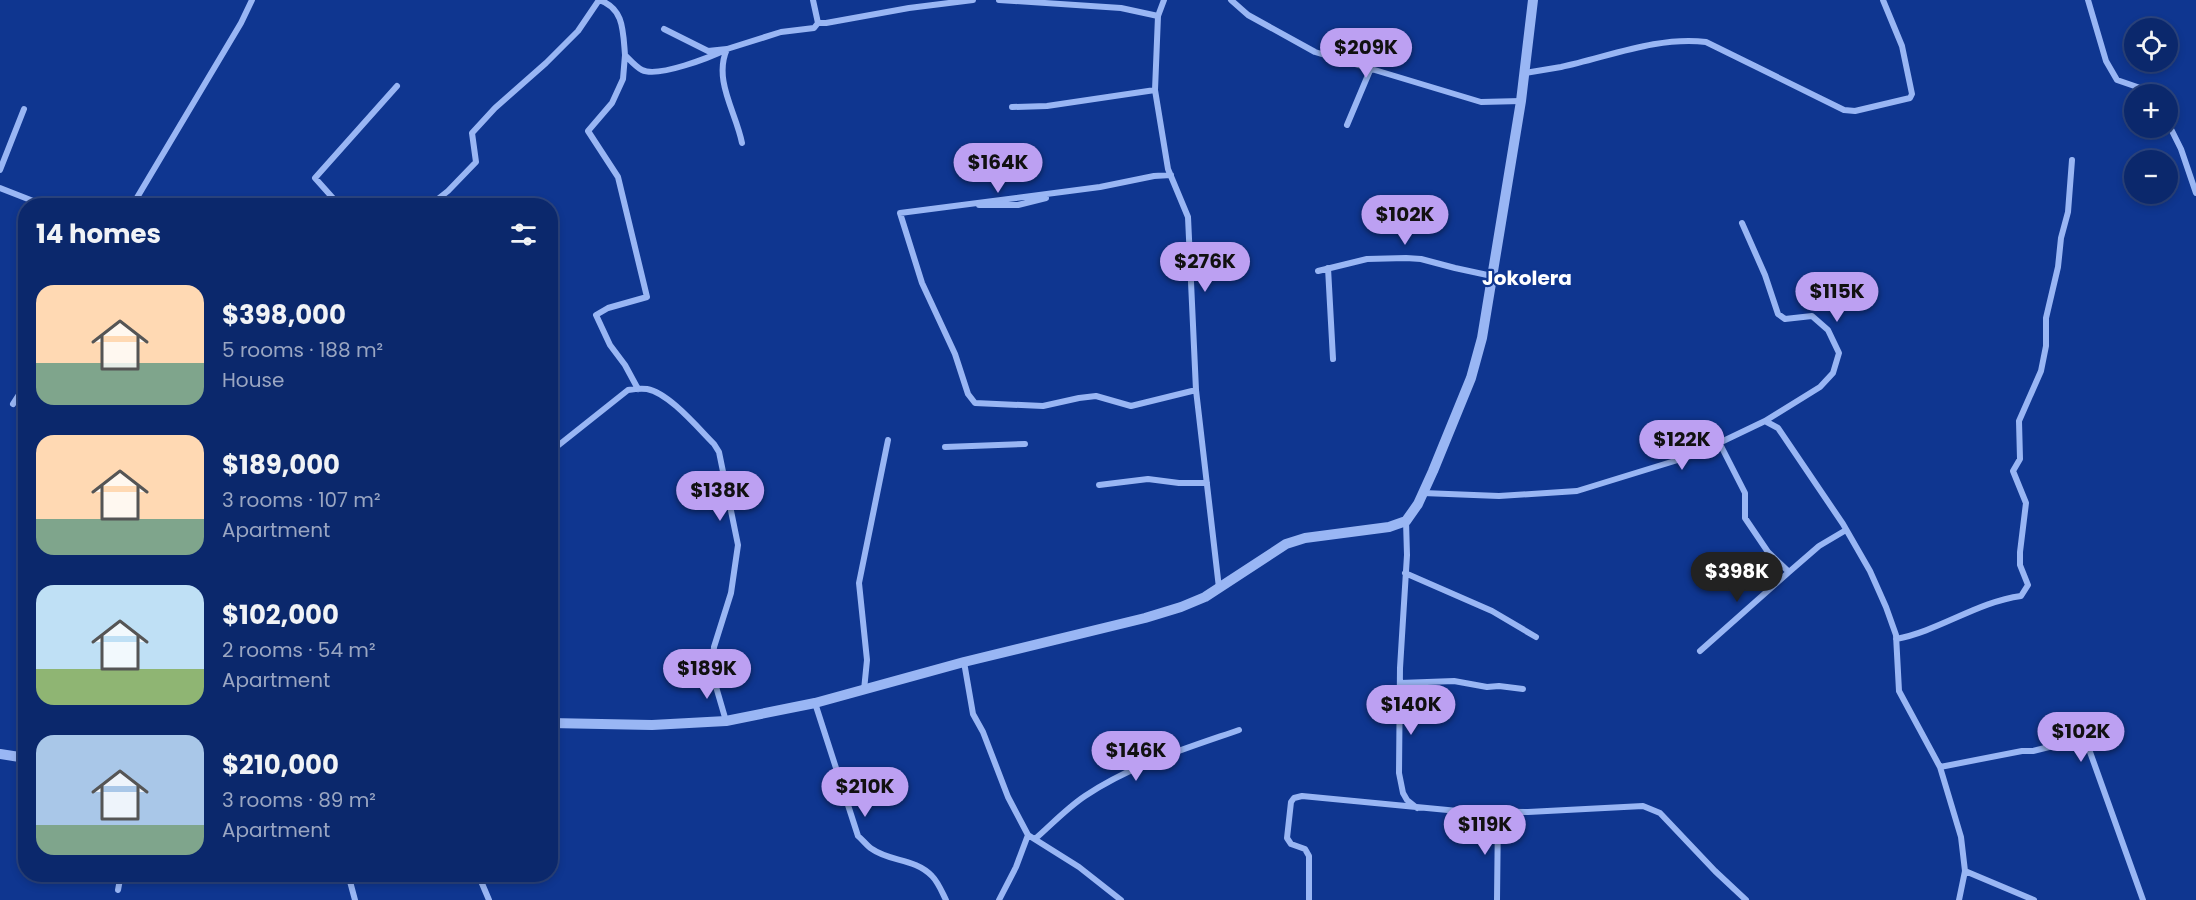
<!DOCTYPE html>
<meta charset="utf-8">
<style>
:root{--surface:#0b286c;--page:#193474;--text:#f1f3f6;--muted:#9aa6c2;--line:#2b447f;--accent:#bca0f2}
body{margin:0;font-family:Poppins,sans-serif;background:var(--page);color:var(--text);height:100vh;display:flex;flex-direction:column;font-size:22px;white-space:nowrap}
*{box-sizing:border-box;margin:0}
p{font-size:20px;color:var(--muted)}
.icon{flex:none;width:33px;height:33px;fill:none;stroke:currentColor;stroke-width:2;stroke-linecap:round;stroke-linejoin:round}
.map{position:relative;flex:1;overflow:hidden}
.details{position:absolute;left:18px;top:198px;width:540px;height:684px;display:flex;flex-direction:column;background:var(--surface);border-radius:24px;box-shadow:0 3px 9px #0003,0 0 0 2px var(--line)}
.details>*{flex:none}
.controls{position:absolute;left:2124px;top:18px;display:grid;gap:12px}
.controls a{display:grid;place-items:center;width:54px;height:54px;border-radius:50%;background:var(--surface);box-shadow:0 3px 9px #0003,0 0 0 2px var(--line);font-size:30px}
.price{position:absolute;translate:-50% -51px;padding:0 14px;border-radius:21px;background:var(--accent);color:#111;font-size:20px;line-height:39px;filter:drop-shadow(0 2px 3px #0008)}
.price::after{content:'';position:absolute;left:50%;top:36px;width:18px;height:14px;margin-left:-9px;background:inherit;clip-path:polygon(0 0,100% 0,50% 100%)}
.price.current{background:#222;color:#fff}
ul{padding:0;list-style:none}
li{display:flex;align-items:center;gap:18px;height:150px;padding:0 18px}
li span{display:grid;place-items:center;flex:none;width:168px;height:120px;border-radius:18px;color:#555}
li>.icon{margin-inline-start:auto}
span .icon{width:72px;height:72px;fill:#fffc;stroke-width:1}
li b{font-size:26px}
h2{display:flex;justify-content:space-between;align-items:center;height:72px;padding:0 18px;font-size:26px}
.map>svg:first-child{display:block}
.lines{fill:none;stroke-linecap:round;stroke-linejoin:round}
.minor{stroke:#99b6f4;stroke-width:6}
.tertiary{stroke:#99b6f4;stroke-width:10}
.labels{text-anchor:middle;stroke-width:4.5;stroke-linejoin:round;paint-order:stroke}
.quarter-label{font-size:20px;font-weight:bold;fill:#fff;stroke:#0f3690}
</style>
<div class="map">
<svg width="2196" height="900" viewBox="0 0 2196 900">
<rect width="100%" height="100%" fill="#0f3690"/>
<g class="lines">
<path class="minor" d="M599,0C624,8 623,31 625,55C630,60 636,67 642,70C658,78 711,57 727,49L708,51L664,29
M813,0L818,23H826L909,8L973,0
M999,0L1121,8L1158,16
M1164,0L1158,16L1155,90L1168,169L1188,217L1196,390L1219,588
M1231,0L1248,15L1315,52L1481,102L1521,101
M2088,0L2106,61L2117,80L2149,91L2151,94
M625,55L623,79L612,103L588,131L618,177L647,297L608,308L596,315L610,345L625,365L638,389
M1525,73C1537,71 1549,69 1561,67C1608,57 1658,36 1706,42L1844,110L1855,111L1910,98L1912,94L1902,46L1883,0
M1012,107L1047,106L1155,90
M2168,123L2181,149L2196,193
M1347,125L1371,68
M742,143C736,112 713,80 727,49L781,32L814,28L818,23
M0,170L24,109
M1171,175L1154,176L1100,187L900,213L922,283L955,354L968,394L975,403L1043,406L1079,398L1096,396L1131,406L1196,390
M0,188L46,206
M979,205H1018L1046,198
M132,206L241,23L252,0
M340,206L315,178L397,86
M429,206L448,191L476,162L472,133L495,108L546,63L578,31L599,0
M1742,223L1765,275L1778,314L1785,319L1812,316L1828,330L1839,353L1833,373L1820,387L1765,421
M1328,268L1333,359
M1318,271L1367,259L1406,258L1421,259L1455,268L1492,276
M13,404L26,384
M1719,442L1745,493V518L1768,552L1789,572L1819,546L1846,530
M945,447L1025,444
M550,452L628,390C634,389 640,388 647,389C669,393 698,428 714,444L719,452L738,545L731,593L714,647L712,673L726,721
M1099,485L1148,479L1179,483H1207
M1423,493L1499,496L1577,491L1694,455L1765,421L1778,428L1843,524L1870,571L1886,607L1896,635L1899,691L1940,767L1961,837L1965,871L1959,900
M1406,521L1407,555L1400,668L1399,773L1403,793L1407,800L1417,808
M1405,573L1492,611L1536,637
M1896,639C1939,631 1977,602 2021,596L2028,585L2020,565V552L2026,503L2013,471L2020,459L2019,421L2041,371L2046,346V318L2058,267L2061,238L2068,212L2072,160
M1700,651L1789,572
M964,662L973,714L983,732L1008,797L1028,835L1079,867L1121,900
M1400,683L1454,681L1487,687L1499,686L1523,689
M864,690L867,660L859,583L888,440
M815,703L858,836C863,840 867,846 872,849C890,862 915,858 932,876C938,882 942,892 946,900
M1940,767L2022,751H2033L2085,738L2143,900
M1035,839C1051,825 1067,808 1085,796C1131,765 1187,748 1239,730
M1965,871L2034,900
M348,874L355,900
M478,874L489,900
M118,890L121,874
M999,900L1016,867L1028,835
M1309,900V856L1305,849L1291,844L1287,838L1291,802L1294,798L1302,796L1458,811L1528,812L1643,806L1660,813L1715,871L1746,900
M1497,900L1498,812"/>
<path class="tertiary" d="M550,723L652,725L726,721L815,703L964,662L1145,618L1181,607L1205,597L1286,544L1305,538L1389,527L1406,521L1418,504L1433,471L1471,378L1482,338L1521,101L1533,0
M0,754L26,758"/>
</g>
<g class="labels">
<g class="quarter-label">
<text x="1527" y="285">Jokolera</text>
</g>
</g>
</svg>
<div class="controls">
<a><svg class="icon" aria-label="locate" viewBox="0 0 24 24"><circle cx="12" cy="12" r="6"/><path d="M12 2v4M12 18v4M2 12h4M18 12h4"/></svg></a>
<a>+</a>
<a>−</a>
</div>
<b class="price" style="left:1366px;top:79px">$209K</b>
<b class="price" style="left:998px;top:194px">$164K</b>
<b class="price" style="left:1405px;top:246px">$102K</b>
<b class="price" style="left:1205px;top:293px">$276K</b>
<b class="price" style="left:1837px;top:323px">$115K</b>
<b class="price" style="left:1682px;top:471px">$122K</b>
<b class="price" style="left:720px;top:522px">$138K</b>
<b class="price current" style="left:1737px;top:603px">$398K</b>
<b class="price" style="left:707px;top:700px">$189K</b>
<b class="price" style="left:1411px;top:736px">$140K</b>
<b class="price" style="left:2081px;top:763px">$102K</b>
<b class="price" style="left:1136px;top:782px">$146K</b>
<b class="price" style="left:865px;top:818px">$210K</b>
<b class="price" style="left:1485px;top:856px">$119K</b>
<section class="details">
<h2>14 homes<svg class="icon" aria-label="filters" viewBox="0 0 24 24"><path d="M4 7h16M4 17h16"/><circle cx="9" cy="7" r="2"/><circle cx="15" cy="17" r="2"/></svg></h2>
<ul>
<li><span style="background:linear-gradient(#ffd9b3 65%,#7fa58c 0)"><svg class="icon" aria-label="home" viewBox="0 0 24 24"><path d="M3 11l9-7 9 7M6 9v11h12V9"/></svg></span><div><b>$398,000</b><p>5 rooms · 188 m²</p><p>House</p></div></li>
<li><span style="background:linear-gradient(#ffd9b3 70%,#7fa58c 0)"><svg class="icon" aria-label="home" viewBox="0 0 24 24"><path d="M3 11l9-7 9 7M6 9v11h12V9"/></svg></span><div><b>$189,000</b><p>3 rooms · 107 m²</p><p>Apartment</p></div></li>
<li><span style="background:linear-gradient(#bfe0f5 70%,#8fb573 0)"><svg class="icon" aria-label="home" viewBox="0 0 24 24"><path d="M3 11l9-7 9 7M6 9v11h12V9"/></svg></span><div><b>$102,000</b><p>2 rooms · 54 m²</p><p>Apartment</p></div></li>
<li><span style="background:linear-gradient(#a9c7e8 75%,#7fa58c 0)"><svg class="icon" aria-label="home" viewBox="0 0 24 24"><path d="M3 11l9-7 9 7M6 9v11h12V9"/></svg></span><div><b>$210,000</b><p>3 rooms · 89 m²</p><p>Apartment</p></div></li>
</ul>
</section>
</div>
